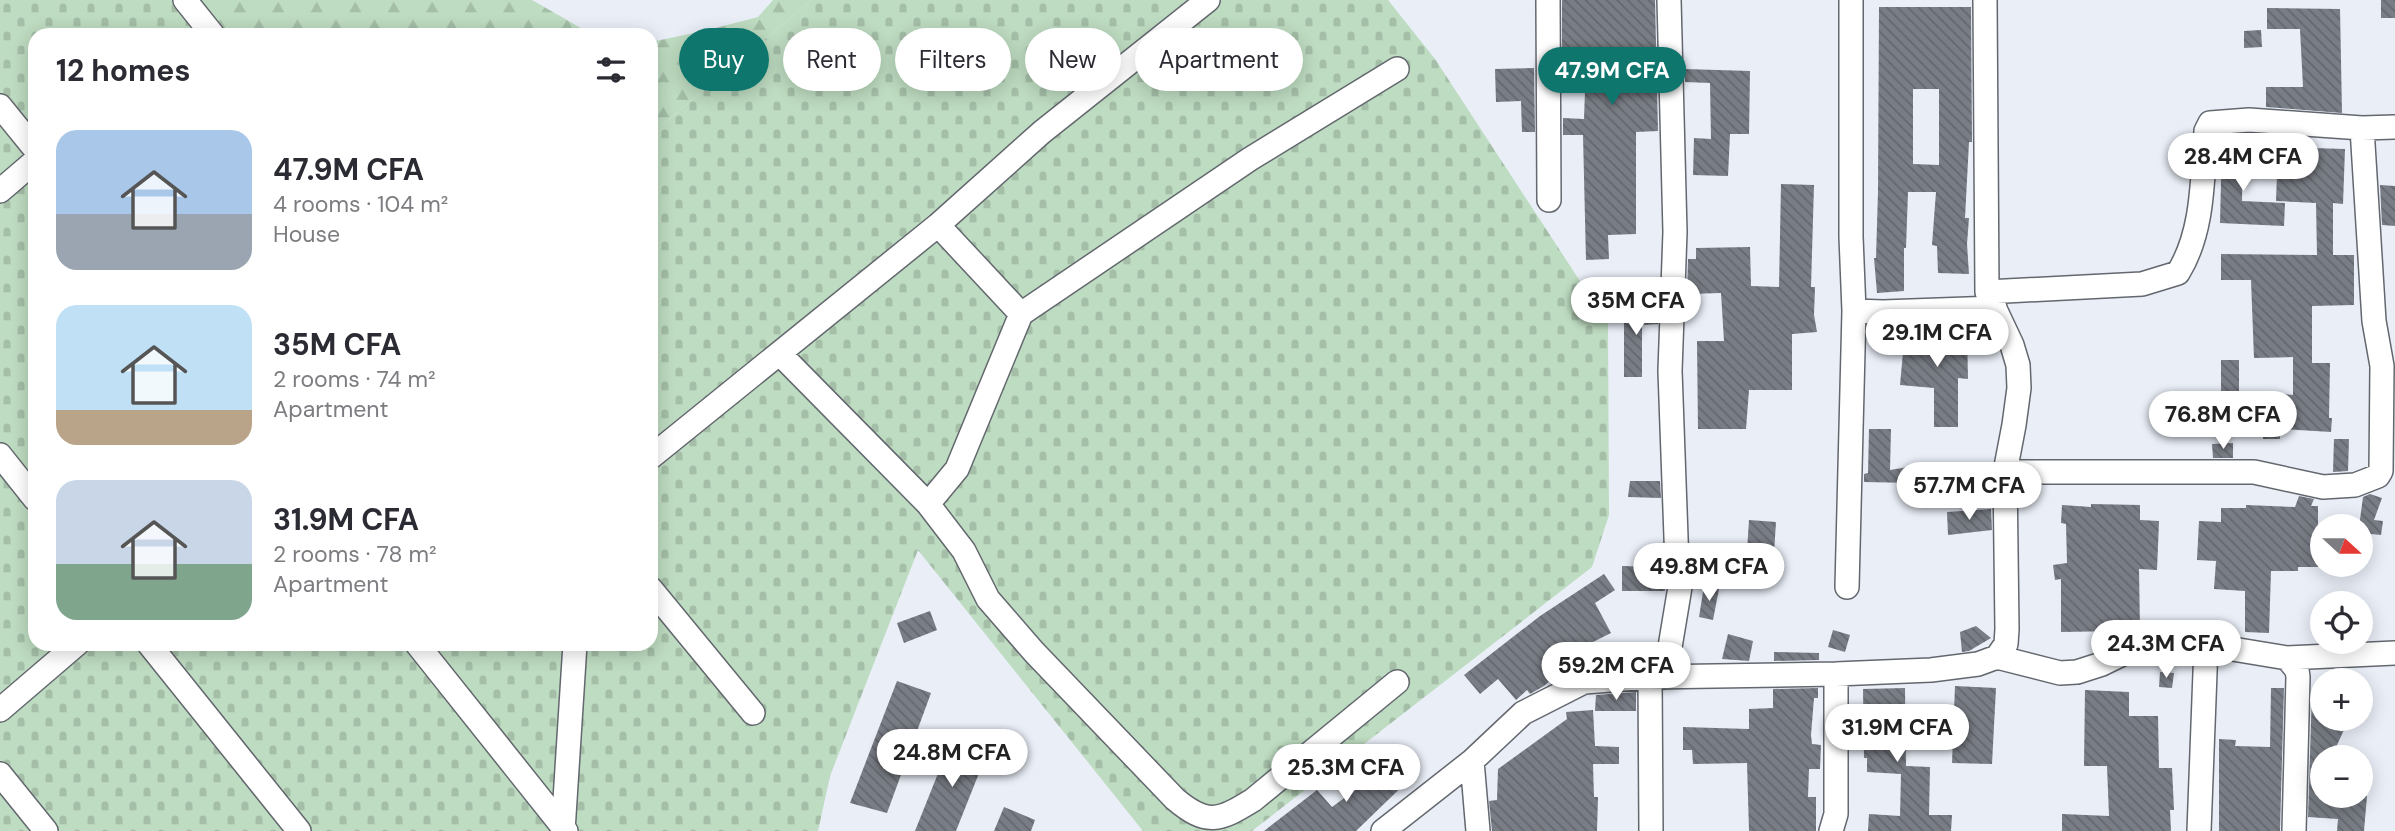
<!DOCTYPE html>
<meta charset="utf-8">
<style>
:root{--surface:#fff;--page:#f7f7f7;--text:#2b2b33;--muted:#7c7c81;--accent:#0f766e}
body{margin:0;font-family:"DM Sans",sans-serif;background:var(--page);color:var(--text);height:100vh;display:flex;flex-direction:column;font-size:26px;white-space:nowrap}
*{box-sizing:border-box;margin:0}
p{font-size:23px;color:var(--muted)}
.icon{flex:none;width:38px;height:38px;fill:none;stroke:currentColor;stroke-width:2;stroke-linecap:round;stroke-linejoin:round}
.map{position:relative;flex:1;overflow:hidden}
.details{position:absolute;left:28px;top:28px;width:630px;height:623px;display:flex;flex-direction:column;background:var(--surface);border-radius:21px;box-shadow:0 4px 18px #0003}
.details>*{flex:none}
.hud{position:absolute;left:679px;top:28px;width:665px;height:63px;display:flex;gap:14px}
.needle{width:46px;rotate:111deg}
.buttons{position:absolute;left:2310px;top:514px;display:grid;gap:14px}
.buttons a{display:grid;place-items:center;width:63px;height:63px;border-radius:50%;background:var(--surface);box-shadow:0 4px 18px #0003;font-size:35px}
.price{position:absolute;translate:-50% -60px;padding:0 16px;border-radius:24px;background:#fff;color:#222;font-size:23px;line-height:46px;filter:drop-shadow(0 2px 4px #0008)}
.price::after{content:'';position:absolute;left:50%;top:42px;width:21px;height:16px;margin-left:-10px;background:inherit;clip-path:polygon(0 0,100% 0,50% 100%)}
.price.current{background:var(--accent);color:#fff}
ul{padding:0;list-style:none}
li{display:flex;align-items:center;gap:21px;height:175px;padding:0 28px}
li span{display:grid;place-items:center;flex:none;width:196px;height:140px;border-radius:21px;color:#555}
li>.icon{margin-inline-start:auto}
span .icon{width:84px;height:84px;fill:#fffc;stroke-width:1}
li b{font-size:30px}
h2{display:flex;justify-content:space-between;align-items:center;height:84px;padding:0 28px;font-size:30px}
.tag{padding:0 24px;border-radius:32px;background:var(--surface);box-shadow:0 4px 18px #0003;font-size:24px;line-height:63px}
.tag.current{background:var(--accent);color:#fff}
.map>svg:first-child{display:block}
.forest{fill:url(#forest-firs)}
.cemetery{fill:url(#cemetery-stones)}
.building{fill:url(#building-back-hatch);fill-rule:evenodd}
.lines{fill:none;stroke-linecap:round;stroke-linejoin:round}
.minor-casing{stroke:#63676e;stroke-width:26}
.minor{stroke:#fff;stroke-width:23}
</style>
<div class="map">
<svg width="2395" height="831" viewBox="0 0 2395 831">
<defs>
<pattern id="forest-firs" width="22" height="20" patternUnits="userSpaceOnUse" patternTransform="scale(1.75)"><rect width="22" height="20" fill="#bedcc1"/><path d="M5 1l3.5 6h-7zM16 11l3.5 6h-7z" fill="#a4bea7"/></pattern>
<pattern id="cemetery-stones" width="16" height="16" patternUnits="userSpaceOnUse" patternTransform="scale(1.75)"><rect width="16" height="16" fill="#bedcc1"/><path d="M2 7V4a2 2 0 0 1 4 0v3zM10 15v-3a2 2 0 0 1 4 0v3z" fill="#a4bea7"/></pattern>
<pattern id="building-back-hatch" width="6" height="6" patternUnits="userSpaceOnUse" patternTransform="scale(1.75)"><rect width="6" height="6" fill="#797d85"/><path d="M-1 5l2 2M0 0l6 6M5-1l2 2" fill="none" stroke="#64676e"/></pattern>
</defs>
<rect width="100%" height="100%" fill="#e9eef7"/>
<path class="forest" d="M194,0H532L593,35H222Z
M773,0H812L651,134V42L708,30L758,17Z"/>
<path class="cemetery" d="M0,0H194L222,35H35V644H651V134L812,0H1388L1435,59L1608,324L1609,515L1592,567L1252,831H1143L918,550L830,776L818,831H0Z"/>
<path class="building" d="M1562,0H1655L1658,131L1636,132V234L1608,235L1609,259L1586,260L1583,135H1563V118L1584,119L1586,63L1562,64Z
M2381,0H2395V18H2381Z
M1879,7H1971L1972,142H1969L1965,218H1969L1967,244L1969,274L1938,273L1937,246L1932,245L1936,192H1908L1906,248H1904V291L1877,293L1874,258H1876L1878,192ZM1913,89H1939V165L1913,164Z
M2267,8L2340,9L2342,113L2266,107V87H2303L2300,29H2267Z
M2261,30L2262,47L2244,48V31Z
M1534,68L1535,132H1522L1521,101L1496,102L1495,69Z
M1685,69L1750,71L1749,134H1730L1728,176L1693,175L1694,138L1711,139L1710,83L1685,82Z
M2222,140L2243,141L2242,201L2285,203L2284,226L2220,223Z
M2278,147L2345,149L2343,204L2333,203V255H2354V305L2312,306V363H2330L2329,418H2332L2331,432L2280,429V439H2263V404L2267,405L2269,392L2293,395V357L2254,358L2251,280H2221V254L2317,255L2316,203L2276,201Z
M1781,184L1814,185L1811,287H1815L1814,315L1817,332L1792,334V390H1749L1746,429H1698L1697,341H1724L1721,293L1687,294L1688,259H1696V248L1750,247L1751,286L1779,287Z
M2380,185L2395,186V226L2382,225Z
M1658,304V324L1642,325V377H1624V308Z
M1905,331L1937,334V331H1967L1968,379L1958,378V427H1934V388L1900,385Z
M2221,360H2239V400H2221Z
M1869,429H1891L1890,470L1925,464L1927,480L1914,483L1864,482V474L1868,473Z
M2334,439H2349L2348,471L2333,472Z
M2233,443V458H2213L2212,444Z
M1630,481H1660L1661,498L1628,497Z
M2370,494L2382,498L2374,520L2383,521L2381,535L2361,533L2359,527L2363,497Z
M2299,496L2314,499L2311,506H2318V567H2298V571H2271L2269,633L2245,632V591L2214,589L2216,561L2197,560L2199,521L2221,522V508H2246V505L2295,507Z
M2091,504L2140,505V520L2159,521L2157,570L2139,569L2140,630L2119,640L2118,631L2061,632V579L2055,580L2053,565L2067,563L2066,524L2061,523L2062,505L2091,507Z
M1991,509L1992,530L1948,535L1947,512Z
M1749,520L1776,522L1773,568L1746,566Z
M1622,566L1663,567L1665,591H1622Z
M1604,574L1615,590L1595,603L1611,633L1565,656L1571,663L1544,686L1530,694L1527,690L1516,700L1498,679L1480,694L1464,675L1540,616Z
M1704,586L1719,589L1713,620L1699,617Z
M930,611L937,630L904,643L897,623Z
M1976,626L1991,638L1969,651L1962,652L1960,632Z
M1833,630L1850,635L1845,652L1828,647Z
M1728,634L1753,641L1749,661L1722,659Z
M1774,652L1819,653V660L1774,661Z
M2160,672L2174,673L2172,688L2159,687Z
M897,681L931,693L887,813L850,803Z
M1955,686L1996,688L1992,764L1952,763Z
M1818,688V698H1814L1811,735L1812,744L1821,745L1820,769H1809L1808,797H1816V831H1749L1747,763L1693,764L1692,750H1683V727L1749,729V709L1773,708V689Z
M1905,688L1906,766L1930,767L1929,815H1952L1951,831H1868L1869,814L1900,816L1901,774L1867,772V758H1864L1863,689Z
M2271,688H2284L2280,831H2219V739L2236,740L2235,746L2270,747Z
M2085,690L2129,692V716H2158L2159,768H2172L2174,810H2170L2171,831H2062V814L2109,816L2107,766H2084Z
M2312,691H2322V719H2349L2331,758H2322V796H2367L2364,831H2337L2338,819L2308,817Z
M1636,692V711H1595L1596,695Z
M1593,710L1595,746L1619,747V764H1593L1594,797H1598L1597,831H1492L1489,801L1497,800L1498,769L1567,719L1566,712Z
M951,741L987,753L956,831H915Z
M1400,759L1416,773L1356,831H1264L1317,790L1332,807L1355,790L1353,788Z
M1004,807L1035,820L1031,831H994Z"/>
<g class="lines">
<defs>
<path id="minor" d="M185,0L213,35
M1548,0L1549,200
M0,106L35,149
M0,191L35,161
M938,225L1021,314
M1987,292L2142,284L2178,273C2204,231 2202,179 2206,131L2210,123L2249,120L2362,128L2395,127
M1854,311L1883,312L1995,308
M780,354L928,504L964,551L988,599L1034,652L1175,799C1207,826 1219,821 1253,800L1397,682
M0,455L35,499
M651,457L938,225L1042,132L1208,0
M2005,472H2254L2323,487L2355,485L2378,476L2381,471L2382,366L2374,321L2362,128
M928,504L957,469L1021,314L1250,159L1397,69
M1847,587L1854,311L1851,237V0
M651,589L753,713
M149,644L299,831
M417,644L566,831
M1997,657L2060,673L2077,672L2102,664L2145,643L2164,640L2184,641L2287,658L2297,670L2298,677L2294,831
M2287,658L2395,653
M1650,677L1651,831
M1665,677L1680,587L1677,565L1670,371L1675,232L1669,0
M0,710L77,644
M1472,761L1478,831
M0,774L46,831
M563,831L575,644
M1383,831L1472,761L1523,713L1584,682L1650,677L1836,674L1931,670L1978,664L1997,657L2006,644L2007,629L2005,472L2014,425L2019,388L2018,365L2012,345L1987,292L1985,0
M1831,831L1836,814V674
M2199,831L2206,646"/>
</defs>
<use href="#minor" class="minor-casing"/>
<use href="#minor" class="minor"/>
</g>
</svg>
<div class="buttons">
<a><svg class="needle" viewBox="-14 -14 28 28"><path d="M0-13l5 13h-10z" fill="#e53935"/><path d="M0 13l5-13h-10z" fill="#7c7c81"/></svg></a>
<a><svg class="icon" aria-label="locate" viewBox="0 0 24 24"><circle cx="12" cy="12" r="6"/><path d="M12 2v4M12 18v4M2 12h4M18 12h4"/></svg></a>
<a>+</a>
<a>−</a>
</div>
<b class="price current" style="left:1612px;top:107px">47.9M CFA</b>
<b class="price" style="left:2243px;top:193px">28.4M CFA</b>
<b class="price" style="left:1636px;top:337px">35M CFA</b>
<b class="price" style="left:1937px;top:369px">29.1M CFA</b>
<b class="price" style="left:2223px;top:451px">76.8M CFA</b>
<b class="price" style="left:1969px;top:522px">57.7M CFA</b>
<b class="price" style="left:1709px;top:603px">49.8M CFA</b>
<b class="price" style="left:2166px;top:680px">24.3M CFA</b>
<b class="price" style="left:1616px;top:702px">59.2M CFA</b>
<b class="price" style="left:1897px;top:764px">31.9M CFA</b>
<b class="price" style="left:952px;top:789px">24.8M CFA</b>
<b class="price" style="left:1346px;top:804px">25.3M CFA</b>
<div class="hud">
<a class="tag current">Buy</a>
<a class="tag">Rent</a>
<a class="tag">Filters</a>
<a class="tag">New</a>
<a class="tag">Apartment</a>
</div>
<section class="details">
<h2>12 homes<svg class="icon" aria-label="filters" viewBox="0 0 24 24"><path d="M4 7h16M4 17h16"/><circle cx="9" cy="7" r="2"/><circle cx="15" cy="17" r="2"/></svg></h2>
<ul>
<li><span style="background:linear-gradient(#a9c7e8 60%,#9aa5b1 0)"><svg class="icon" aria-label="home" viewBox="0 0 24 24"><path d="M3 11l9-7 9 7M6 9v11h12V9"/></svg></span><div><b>47.9M CFA</b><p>4 rooms · 104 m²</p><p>House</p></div></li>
<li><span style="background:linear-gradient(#bfe0f5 75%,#b9a48a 0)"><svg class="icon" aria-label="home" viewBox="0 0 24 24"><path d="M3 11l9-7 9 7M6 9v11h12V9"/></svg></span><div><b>35M CFA</b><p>2 rooms · 74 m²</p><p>Apartment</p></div></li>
<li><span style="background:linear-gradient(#c9d6e8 60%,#7fa58c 0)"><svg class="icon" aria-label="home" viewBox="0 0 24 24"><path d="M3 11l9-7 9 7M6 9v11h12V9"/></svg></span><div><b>31.9M CFA</b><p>2 rooms · 78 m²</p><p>Apartment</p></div></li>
</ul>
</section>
</div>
